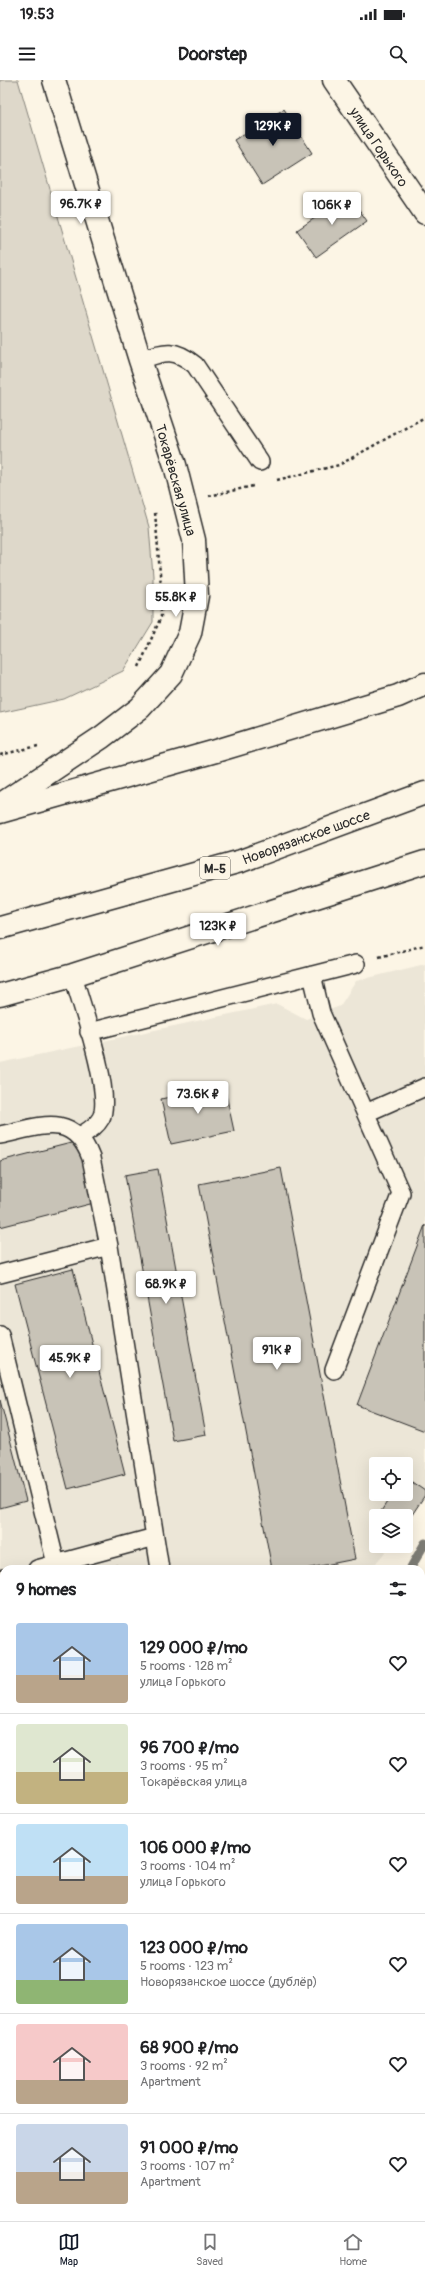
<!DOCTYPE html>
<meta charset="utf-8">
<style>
:root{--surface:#fff;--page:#f2f2f2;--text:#202124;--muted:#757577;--line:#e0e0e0;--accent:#111827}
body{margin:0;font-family:Pangolin,sans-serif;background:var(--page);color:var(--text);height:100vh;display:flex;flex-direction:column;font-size:15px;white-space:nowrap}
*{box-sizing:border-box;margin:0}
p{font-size:13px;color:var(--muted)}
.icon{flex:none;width:22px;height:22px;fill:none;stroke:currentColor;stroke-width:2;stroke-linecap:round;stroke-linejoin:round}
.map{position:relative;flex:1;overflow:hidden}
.drawer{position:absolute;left:0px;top:1485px;width:425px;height:656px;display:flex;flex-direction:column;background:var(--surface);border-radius:12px 12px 0 0;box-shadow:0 4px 16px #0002}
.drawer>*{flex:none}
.fabs{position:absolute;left:369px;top:1377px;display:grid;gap:8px}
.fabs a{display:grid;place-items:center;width:44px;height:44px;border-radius:4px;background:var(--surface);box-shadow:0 4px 16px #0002;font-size:20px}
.price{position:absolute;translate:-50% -34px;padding:0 9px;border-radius:4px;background:#fff;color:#222;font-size:13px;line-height:26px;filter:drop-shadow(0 1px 2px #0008)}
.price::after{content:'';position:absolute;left:50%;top:24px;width:12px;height:9px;margin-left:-6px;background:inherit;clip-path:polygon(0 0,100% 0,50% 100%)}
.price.active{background:var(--accent);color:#fff}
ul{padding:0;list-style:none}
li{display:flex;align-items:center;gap:12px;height:100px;padding:0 16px}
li+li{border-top:1px solid var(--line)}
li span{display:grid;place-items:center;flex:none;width:112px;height:80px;border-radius:4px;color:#555}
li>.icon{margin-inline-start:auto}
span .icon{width:48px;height:48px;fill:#fffc;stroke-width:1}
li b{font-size:17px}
h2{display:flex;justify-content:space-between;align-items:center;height:48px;padding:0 16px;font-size:17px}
.status{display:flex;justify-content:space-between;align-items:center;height:28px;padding:0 20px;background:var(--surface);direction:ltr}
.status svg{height:11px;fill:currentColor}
header{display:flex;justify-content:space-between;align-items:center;height:52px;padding:0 16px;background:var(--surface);font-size:18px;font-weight:700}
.tabs{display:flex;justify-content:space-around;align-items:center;height:56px;border-top:1px solid var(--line);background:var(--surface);font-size:11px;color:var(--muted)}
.tabs a{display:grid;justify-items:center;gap:2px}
.tabs .active{color:var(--accent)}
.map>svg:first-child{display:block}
.built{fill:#ece6d7;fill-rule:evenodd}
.green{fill:#ded8ca;stroke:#84827a}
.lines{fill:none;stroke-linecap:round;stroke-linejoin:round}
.stream{stroke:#7d7b74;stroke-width:9}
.building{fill:#c8c3b7;stroke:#2b2b2b}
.lane-casing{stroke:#2b2b2b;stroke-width:20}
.street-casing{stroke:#2b2b2b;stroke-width:25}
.secondary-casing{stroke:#2b2b2b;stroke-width:25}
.highway-casing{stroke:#2b2b2b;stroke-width:25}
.path{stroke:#2b2b2b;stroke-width:2.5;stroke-dasharray:3 3;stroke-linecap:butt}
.lane{stroke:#fcf5e5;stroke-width:17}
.street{stroke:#fcf5e5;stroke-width:22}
.secondary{stroke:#fcf5e5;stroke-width:22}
.highway{stroke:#fcf5e5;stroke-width:22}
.labels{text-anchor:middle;stroke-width:3;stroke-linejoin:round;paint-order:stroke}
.shield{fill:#fcf5e5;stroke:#6a6863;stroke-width:1}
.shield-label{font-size:13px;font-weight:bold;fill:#2b2b2b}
.street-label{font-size:14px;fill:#2b2b2b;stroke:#fcf5e5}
</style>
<div class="status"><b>19:53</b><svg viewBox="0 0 49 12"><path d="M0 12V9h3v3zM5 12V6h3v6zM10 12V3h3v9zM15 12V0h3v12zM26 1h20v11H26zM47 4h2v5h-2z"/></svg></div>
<header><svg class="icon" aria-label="menu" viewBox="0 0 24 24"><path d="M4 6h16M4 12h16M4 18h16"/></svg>Doorstep<svg class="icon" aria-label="search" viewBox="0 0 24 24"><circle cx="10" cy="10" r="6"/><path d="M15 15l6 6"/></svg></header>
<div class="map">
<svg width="425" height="2141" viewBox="0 0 425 2141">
<rect width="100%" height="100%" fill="#fcf5e5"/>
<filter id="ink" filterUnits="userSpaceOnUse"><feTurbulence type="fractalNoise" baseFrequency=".025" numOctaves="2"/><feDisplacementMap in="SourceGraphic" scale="8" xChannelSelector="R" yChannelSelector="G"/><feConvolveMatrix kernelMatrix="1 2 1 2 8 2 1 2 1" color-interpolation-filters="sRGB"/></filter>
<g filter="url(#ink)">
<path class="built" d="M425,884V1415L406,1444V1436H376V1466H390L371,1489H4V1681L0,1682V983L277,924L306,939L340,926L356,901ZM376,1384H406V1414H376Z"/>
<path class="green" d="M0,0H18L149,447L153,496V542L123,591L64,619L0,633Z
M425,1504V2141H0V1762L4,1761V2137H421V1508Z"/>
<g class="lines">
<path class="stream" d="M410,1489L425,1463
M0,1989L4,1984"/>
</g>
<path class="building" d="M284,29L312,73L262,105L234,60Z
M349,115L367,141L316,177L297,150Z
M224,1005L234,1051L171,1064L161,1019Z
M79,1061L94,1123L0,1147V1081Z
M281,1088L355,1479L305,1489H272L199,1104Z
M158,1089L206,1355L173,1361L125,1095Z
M425,1145V1351L357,1325Z
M73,1189L125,1394L68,1409L15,1204Z
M0,1320L26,1421L0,1428Z
M406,1398L425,1411V1415L406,1444V1436H378L392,1414H406Z
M117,1485L118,1489H98Z
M4,1511V1623L0,1624V1512Z"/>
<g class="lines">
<defs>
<path id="lane" d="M140,280C164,272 173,267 195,285L260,382
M73,895C81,924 113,1014 101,1038C96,1047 88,1051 80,1056
M312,895L321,933L401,1113L334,1290
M89,952L356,884
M366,1033L425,1007
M0,1055C39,1047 73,1030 91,1078L109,1166L160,1489
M0,1194L109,1166
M0,1255L56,1484
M37,1489L155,1457
M0,1499L4,1498
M0,1678L4,1677"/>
<path id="street" d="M334,0L425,133
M0,915L73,895L425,782"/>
<path id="secondary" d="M0,725L102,657L140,628L171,594L190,553L197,516L194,460L175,385L140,280L54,0"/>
<path id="highway" d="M0,732L216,671L398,616L425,604
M0,848L241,781L425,713"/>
</defs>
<use href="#lane" class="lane-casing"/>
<use href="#street" class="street-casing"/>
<use href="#secondary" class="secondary-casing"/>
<use href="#highway" class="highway-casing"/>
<path class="path" d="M277,400L339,385L425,337
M209,416L253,406
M139,587L161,537V506L155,432
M0,675L38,666
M379,877L425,865"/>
<use href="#lane" class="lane"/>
<use href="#street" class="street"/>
<use href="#secondary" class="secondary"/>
<use href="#highway" class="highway"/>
</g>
</g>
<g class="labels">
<rect class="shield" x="200" y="777" width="30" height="22" rx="3"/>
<g class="shield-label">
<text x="215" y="793">М-5</text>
</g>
<g class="street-label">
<text transform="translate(379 67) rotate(56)" y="5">улица Горького</text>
<text transform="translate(176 400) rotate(74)" y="5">Токарёвская улица</text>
<text transform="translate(306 757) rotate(-20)" y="5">Новорязанское шоссе</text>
</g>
</g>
</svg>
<div class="fabs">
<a><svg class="icon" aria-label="locate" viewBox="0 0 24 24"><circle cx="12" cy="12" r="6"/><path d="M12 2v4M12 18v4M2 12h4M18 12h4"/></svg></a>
<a><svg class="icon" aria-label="layers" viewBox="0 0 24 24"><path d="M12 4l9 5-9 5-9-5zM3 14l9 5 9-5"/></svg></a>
</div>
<b class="price active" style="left:273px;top:67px">129K ₽</b>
<b class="price" style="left:81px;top:145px">96.7K ₽</b>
<b class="price" style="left:332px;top:146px">106K ₽</b>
<b class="price" style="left:176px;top:538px">55.8K ₽</b>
<b class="price" style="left:218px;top:867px">123K ₽</b>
<b class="price" style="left:198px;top:1035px">73.6K ₽</b>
<b class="price" style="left:166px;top:1225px">68.9K ₽</b>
<b class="price" style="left:277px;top:1291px">91K ₽</b>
<b class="price" style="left:70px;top:1299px">45.9K ₽</b>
<section class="drawer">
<h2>9 homes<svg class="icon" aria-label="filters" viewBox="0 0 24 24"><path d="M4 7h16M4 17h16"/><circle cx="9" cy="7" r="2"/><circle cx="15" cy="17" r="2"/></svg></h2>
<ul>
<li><span style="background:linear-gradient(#a9c7e8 65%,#b9a48a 0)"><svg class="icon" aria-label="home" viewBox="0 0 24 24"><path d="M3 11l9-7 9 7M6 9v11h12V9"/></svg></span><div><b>129 000 ₽/mo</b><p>5 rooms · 128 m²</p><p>улица Горького</p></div><svg class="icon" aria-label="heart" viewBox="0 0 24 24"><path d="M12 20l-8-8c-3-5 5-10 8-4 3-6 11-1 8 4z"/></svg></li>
<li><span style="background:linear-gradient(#dfe7d0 60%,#c2b280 0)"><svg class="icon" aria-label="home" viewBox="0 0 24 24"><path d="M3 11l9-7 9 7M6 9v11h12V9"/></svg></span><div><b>96 700 ₽/mo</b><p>3 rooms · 95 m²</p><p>Токарёвская улица</p></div><svg class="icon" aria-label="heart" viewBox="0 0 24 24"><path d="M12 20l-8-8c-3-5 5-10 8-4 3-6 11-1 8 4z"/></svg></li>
<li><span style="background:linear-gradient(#bfe0f5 65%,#b9a48a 0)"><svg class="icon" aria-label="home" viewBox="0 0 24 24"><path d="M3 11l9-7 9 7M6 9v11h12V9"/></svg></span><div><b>106 000 ₽/mo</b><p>3 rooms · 104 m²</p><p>улица Горького</p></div><svg class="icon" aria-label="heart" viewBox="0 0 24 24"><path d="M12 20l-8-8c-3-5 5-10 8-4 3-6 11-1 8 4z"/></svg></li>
<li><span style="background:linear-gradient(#a9c7e8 70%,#8fb573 0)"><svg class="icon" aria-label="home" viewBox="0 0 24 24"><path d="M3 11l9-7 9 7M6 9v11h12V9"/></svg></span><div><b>123 000 ₽/mo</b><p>5 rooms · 123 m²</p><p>Новорязанское шоссе (дублёр)</p></div><svg class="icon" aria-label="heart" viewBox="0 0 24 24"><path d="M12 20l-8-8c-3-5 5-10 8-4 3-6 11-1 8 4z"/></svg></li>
<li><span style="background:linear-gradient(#f6c9c9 70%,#b9a48a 0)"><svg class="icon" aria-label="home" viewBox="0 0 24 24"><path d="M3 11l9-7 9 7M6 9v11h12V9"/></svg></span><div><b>68 900 ₽/mo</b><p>3 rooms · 92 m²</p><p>Apartment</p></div><svg class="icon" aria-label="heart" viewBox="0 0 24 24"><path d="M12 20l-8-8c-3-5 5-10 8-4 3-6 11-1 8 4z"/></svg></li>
<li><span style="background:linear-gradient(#c9d6e8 60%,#b9a48a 0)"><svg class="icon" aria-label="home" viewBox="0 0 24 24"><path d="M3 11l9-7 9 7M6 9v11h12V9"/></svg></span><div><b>91 000 ₽/mo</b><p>3 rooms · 107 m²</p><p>Apartment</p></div><svg class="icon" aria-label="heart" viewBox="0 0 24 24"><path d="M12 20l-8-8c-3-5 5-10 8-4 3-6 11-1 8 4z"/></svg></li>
</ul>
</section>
</div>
<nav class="tabs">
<a class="active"><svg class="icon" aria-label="map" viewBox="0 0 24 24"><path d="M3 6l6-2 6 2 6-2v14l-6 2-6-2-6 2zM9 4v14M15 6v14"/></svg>Map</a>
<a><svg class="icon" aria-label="saved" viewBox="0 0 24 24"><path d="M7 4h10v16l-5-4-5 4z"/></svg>Saved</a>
<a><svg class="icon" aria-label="home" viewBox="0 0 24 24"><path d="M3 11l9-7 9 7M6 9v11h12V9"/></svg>Home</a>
</nav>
